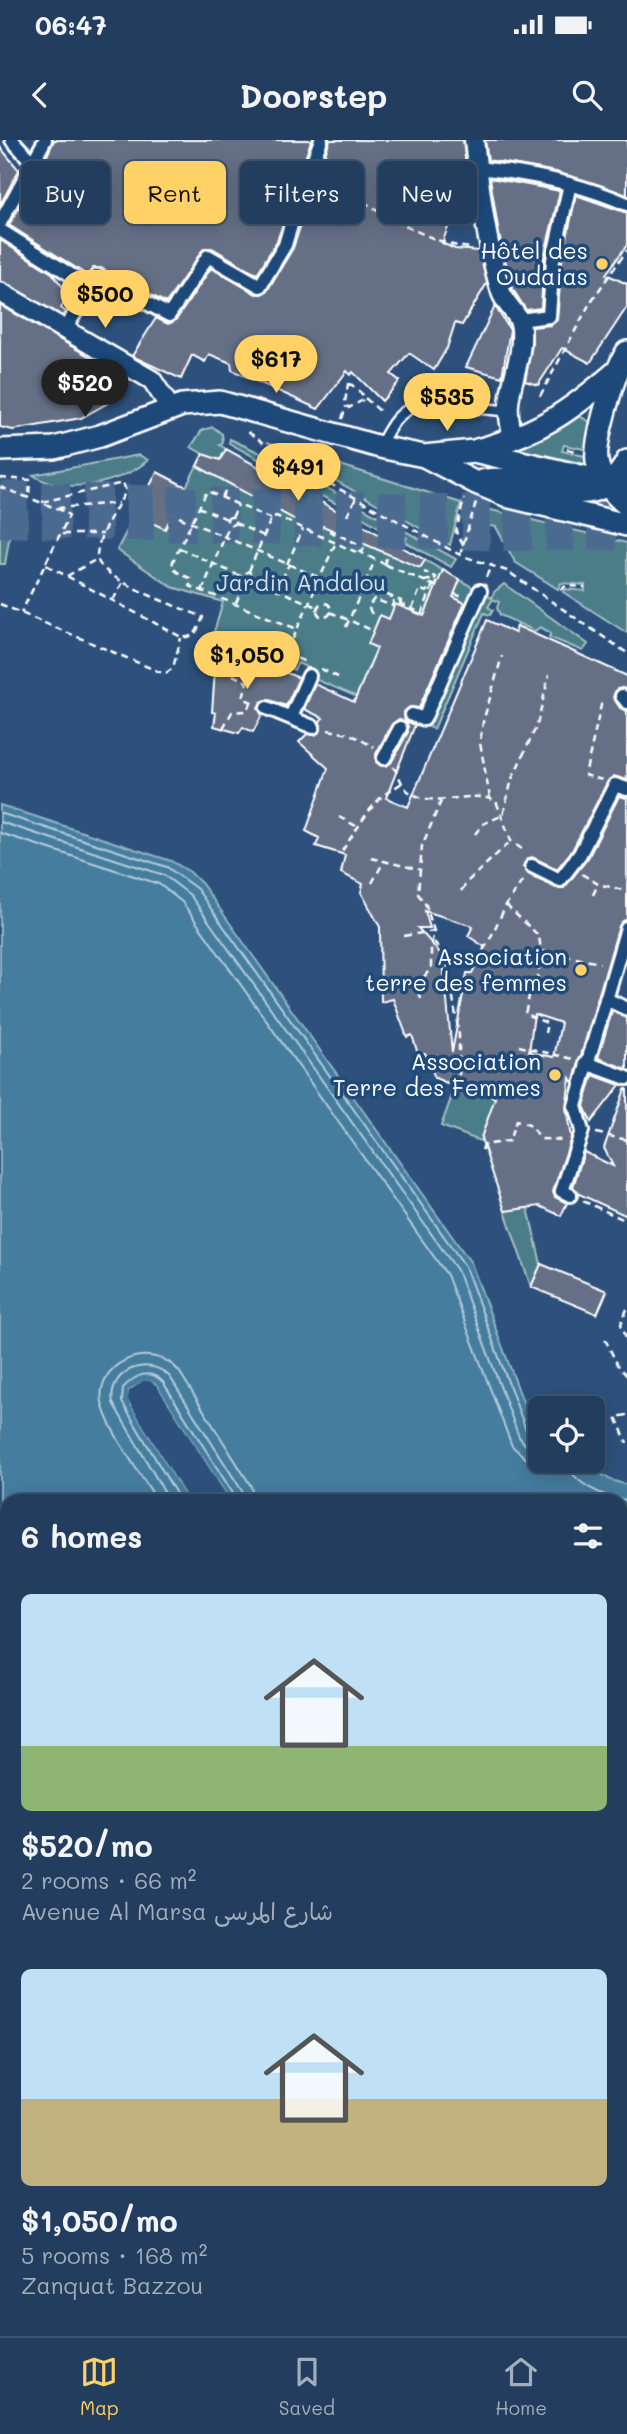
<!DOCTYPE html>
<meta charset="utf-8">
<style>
:root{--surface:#223d5d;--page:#2e4866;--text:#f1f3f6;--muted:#a2aebc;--line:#3f5672;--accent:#ffd166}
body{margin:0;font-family:Mali,"Playpen Sans Arabic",sans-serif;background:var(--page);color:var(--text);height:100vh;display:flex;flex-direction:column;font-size:26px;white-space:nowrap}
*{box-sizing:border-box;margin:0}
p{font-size:23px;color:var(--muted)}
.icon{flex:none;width:38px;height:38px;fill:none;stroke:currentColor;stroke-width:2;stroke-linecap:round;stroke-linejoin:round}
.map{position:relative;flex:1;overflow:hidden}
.panel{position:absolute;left:0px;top:1354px;width:628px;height:842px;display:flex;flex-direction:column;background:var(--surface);border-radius:21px 21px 0 0;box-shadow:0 4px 18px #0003,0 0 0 2px var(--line)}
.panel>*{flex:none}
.top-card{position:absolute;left:21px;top:21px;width:586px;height:63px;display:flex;gap:14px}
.fabs{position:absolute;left:528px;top:1256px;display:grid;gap:14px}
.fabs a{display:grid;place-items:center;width:77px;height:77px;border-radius:10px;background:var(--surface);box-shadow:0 4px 18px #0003,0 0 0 2px var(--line);font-size:35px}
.price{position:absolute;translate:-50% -60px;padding:0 16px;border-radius:24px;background:var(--accent);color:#111;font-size:23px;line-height:46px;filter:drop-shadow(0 2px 4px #0008)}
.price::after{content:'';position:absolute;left:50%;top:42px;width:21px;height:16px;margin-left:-10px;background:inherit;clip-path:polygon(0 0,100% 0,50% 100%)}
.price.on{background:#222;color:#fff}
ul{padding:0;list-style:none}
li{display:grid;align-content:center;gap:14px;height:371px;padding:0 21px}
li span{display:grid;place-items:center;height:217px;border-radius:10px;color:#555}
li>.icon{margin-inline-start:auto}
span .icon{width:126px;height:126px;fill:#fffc;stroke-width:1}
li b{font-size:30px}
h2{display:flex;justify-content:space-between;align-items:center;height:84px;padding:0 21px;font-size:30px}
.tag{padding:0 24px;border-radius:10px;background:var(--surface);box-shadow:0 4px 18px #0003,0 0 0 2px var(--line);font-size:24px;line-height:63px}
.tag.on{background:var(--accent);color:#111}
.status{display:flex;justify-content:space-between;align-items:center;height:49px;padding:0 35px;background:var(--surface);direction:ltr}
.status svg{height:19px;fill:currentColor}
header{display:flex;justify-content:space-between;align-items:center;height:91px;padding:0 21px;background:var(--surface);font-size:32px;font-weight:800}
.tab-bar{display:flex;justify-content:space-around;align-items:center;height:98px;border-top:2px solid var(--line);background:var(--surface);font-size:19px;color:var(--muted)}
.tab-bar a{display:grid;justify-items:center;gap:4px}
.tab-bar .on{color:var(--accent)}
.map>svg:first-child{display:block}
.green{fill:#4c7d88;stroke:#a6bec4;stroke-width:2}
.water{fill:#457d9f;stroke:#8fb1c5;stroke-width:2}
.pier{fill:#2d517c}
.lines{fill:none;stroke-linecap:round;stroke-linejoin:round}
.shore{stroke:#b5cbd9;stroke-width:2}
.building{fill:#656f86;stroke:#fff;stroke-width:2;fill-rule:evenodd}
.primary-tunnel{stroke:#4c6b90;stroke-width:28;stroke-dasharray:28 14;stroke-linecap:butt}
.service-casing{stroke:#fff;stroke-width:14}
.pedestrian-casing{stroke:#fff;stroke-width:18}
.minor-casing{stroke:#fff;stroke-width:23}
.tertiary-casing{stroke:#fff;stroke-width:26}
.path{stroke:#fff;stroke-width:2.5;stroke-dasharray:7 5;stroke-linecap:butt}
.service{stroke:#1f4a7a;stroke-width:9}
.pedestrian{stroke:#1f4a7a;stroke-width:12}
.minor{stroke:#1f4a7a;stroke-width:18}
.tertiary{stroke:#1f4a7a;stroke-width:21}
.poi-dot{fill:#ffd166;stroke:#1f4a7a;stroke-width:2.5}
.labels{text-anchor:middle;stroke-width:7;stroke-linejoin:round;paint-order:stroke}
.poi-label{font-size:23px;fill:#fff;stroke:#1f4a7a;text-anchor:end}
.park-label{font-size:23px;fill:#d2dee1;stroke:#1f4a7a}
</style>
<div class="status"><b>06:47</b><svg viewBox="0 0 49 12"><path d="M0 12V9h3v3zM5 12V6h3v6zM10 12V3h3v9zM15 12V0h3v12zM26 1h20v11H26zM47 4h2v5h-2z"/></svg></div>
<header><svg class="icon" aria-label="back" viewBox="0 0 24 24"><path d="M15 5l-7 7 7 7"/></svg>Doorstep<svg class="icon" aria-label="search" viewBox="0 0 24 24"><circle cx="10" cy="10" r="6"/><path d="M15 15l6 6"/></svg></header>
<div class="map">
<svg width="627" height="2196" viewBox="0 0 627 2196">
<rect width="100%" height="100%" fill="#2d517c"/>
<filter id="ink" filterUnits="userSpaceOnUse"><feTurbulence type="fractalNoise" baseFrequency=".0143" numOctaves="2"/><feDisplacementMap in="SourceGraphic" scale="14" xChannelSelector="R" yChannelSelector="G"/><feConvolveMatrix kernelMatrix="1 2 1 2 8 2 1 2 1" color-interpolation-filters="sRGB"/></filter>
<g filter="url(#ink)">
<path class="green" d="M579,276L594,284L589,310L564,305L562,311L585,316L587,311L590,325L513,308L546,296Z
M213,287L222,294L223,303L220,305L226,309L293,346L297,340L306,345L303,352L387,399L391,392L401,398L398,405L492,458L494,452L504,444L588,504L583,511L549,497L551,493L540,487L535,491L500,475L497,468L499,462L493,459L488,467L493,470L490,475L484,473L434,589L406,578L408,571L404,568L400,575L305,535L308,528L298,523L294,530L222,499L218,508L210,505L223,462L172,447L117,410L157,332L186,347L203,314L191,307L202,290Z
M230,299L289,326L285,334L229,303Z
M267,302L461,363L450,405Z
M139,315L148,320C122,344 63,356 33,335Z
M304,335L345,358L340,366L307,348L309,345L301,340Z
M0,351L4,352V356L16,357L5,424H0Z
M358,365L456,419L451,427L405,402L407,398L390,388L387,392L357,374Z
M487,369L627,403V493L563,452L565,449L585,451V445L561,443L558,449L515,422L496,387L483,385Z
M487,939L501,944L480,1001L441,986L457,942L481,952Z
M528,1068L541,1124L531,1147L505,1071Z"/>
<path class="water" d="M0,665L171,721L190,732L202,744L471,1123L534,1291L541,1299V1321H579L611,1340L627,1345V1787L621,1783V1362L230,1361L157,1246C147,1236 138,1245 129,1251L131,1265L189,1361L7,1362V1456H0Z"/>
<path class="pier" d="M143,1241H150L157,1246L230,1361L225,1362L154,1248L149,1245L138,1247L131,1255L134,1264L192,1361H189L128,1260L129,1251Z"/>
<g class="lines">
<path class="shore" d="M0,673L167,727L197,749L465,1126L527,1293L534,1302L541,1303
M0,682L164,735L190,755L457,1130L519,1297L529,1309L541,1312
M0,693L159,744L182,762L447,1135L512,1306L529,1321H548
M568,1321C569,1343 608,1359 627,1360
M158,1362C142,1336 111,1294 103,1267C91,1223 150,1198 179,1231L251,1346L254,1362
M170,1362L113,1263C107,1230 149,1214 170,1237L242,1351L244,1362
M181,1362L122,1262L123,1248C135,1235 149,1228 163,1242L234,1355L235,1362"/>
</g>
<path class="building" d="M54,0H308L311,1L277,101L257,134L212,108H205L166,163L101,128H93L87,135L9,85L42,27Z
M330,0H463L470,63L465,76L451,80L442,103L455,109L479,111L487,143L462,185L455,183L447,208L434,230L409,213L391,234L400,241L382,261L353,232L351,235L347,231L318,269L232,230L231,223L209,214L205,222L192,215L181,239L132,216L156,178L168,184L176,180L211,128L256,154L267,151L293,108Z
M485,0H627V55L556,32L488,20Z
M0,7L19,30L0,65Z
M490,38L560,51L544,118L541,168L526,170L512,148L499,94Z
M576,55L627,73V105L606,134L627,144V167L590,223L562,208L538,245L525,241L532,205V187L551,185L557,180L562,121Z
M0,100L52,133L69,155L61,168L66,172L63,176L0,141Z
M0,165L121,235L122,250L115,259L81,278L13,290L0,287Z
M495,166L510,190L502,237L466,227Z
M226,309L425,420L420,428L323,386L319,393L197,326L203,314L220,320Z
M157,332L186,347L165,389L135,375Z
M443,430L460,440L453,457L465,463L419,568L410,567L404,572L405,580L415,585L386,658L408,667L487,480L515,493L517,486L627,536V549H617L613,557L620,568L627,571V640L614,636L608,641L573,709L557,729L532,717L527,719L523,726L528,734L556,748H564L588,718L619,656L627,658V779L619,786L573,943L570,938L566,968L571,998L553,1052L555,1057L567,1063L561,1076L540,1066L505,1071L481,998L495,958L450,938L447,943L435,938L425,913L418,914L412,895L407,897L393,859L381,862L380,787L361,752L363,744L341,733L345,715L316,706L319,698L306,691L328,628L299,602L307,594L315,595L321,590L320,581L323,578L304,569L315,544L354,562L377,508L368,504L380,475L389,479L395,464L424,476ZM399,579L407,583L408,592L391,623L381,626L376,622V614L392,584ZM425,771L473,786L468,796L485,807L472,833H467L452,912L443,820L441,814L418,788H430ZM534,874L561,883L554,917L529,912Z
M237,512L299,538L286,566L270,560L261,562L258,568L262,575L253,592L243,587L239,593L214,586L216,573L212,572L215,530L219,531L221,515L232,521Z
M612,871L627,878V929L598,918Z
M593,935L620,945L591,982L584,966Z
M625,949H627V1076L579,1054L573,1047L584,1012L613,1026L604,1008Z
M541,1124L607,1151L597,1174L531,1147Z"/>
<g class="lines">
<path class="primary-tunnel" d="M0,355L513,370H627
M0,383L513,397L627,396"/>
<defs>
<path id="service" d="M380,306C391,284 399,269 425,263L507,271"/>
<path id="pedestrian" d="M12,0L34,24
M477,28C529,33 579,43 627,64
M0,83L45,0
M0,90L90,147
M520,180L549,176L553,120L570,44
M65,190L97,136L169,175L208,116L260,146L285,105L299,58L321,0
M622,556L627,562
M267,568L313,587
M412,575L424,579L480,451
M291,577L309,536
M384,618L400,588
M532,726L560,740L580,714L615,645L627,649
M606,859L627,869
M586,923L627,938
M570,1055L562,1051L582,991L575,966L627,788"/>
<path id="minor" d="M474,0C480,51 486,103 501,152C506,167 520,173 521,189C524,229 498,256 514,298
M0,152L152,240L171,269"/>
<path id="tertiary" d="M627,212C615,229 594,301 597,321C599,337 615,356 627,365
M0,310L54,308L100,296L182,265L220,262L380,307L424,316L474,311L627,347
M477,310C539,293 569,272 617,231
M424,316L476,343L510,357L627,385
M476,343C526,324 593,388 627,321"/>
</defs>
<use href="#service" class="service-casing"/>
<use href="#pedestrian" class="pedestrian-casing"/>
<use href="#minor" class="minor-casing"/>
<use href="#tertiary" class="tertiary-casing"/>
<path class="path" d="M322,38C365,60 426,106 473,108
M348,244L352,245L363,255V260L349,268L345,262Z
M540,256L590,163L627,110
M365,258L381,272
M342,279L346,266
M248,292L301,328L460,415L507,431L627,513
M567,309L578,312
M0,338L30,340L29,356
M295,338L301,328
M0,347L66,372L69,376L21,473
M222,357L227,347
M42,362L123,343L126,351C116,370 98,393 97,416C96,439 182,468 203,477C198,489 196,499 181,497L46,425
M198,367L227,379
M57,368L119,363
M347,376L356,358
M227 381a4 4 0 1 1 8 0a4 4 0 1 1-8 0Z
M179,377L320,438
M232,378L238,365
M271,379L207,351L173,421C171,432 181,434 190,438V446L297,489
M235,383L264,396
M329,391L356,403L355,409
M62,394H103
M463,405L456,392L464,359
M179,408L240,436
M358,411L386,425
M361,414L364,408L367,409
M460,415L476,362
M287,424L303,389
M385,425L386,418
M386,425L436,446
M249,431L271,379L276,376L358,413
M67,436L97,419
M486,437L492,424
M253,439L319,468
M424,441L429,440L438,443
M365,445L401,461L400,464
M277,450L289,424
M560,450L566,446L585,447
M202,451L230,384
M454,454L463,457
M113,460L123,442
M317 470a7 7 0 1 1 14 0a7 7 0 1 1-14 0Z
M236,463L244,444L240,436L249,431L253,439L244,444
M0,464L162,533H166L173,528L181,498
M412,469L420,449L426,452L430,444
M330,472L374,491
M372,474L368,467L374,459L392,466L394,461L422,473L436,437L424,432
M346,487L375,420
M270,504L286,511
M286,514L306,522
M283,521L336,402
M321,529L338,537
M222,530L247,542L243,558L254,563
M223,588L232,572L246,571L251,563
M328,590L350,594L374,607
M393,627C399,634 401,645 408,651C436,671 467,648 496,661L511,701L523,710
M602,640L585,635L602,561
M490,658L480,603L483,582L502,516
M339,677L358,687
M475,694L483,684L503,675L512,639L537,585L549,535
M342,711L368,672L382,656L402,643
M371,718L421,730
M582,734L598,744L627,751
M372,743L383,723
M461,751L469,740L511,701
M593,755L598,744
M506,765L539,796L541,811L600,823
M404,796L434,791
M434,802L446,815L459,895V937
M541,811L537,842L532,843L525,874L547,883L545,893
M476,819L488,803L506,765L525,737
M421,859L419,851L424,846V837L431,828V806L434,791L426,765L418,754L422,706L441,661
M519,906L573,919
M528,927L531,909
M596,993L627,1000
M482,1010L484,1005L509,1001L516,981L529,985L542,999L563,1000
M583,1061L627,1081
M627,1169L621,1184L627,1201
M605,1199L617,1224L627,1236
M627,1275L616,1277L627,1303"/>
<use href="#service" class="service"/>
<use href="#pedestrian" class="pedestrian"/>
<use href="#minor" class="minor"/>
<use href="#tertiary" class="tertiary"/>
</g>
</g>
<g class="poi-dot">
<circle cx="602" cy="124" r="7"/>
<circle cx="581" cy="830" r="7"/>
<circle cx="555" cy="935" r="7"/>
</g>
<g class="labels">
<g class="poi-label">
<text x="588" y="119">Hôtel des<tspan x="588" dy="26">Oudaias</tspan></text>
<text x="567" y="825">Association<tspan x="567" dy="26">terre des femmes</tspan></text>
<text x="541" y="930">Association<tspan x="541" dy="26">Terre des Femmes</tspan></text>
</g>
<g class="park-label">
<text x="301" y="451">Jardin Andalou</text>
</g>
</g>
</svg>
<div class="fabs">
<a><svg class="icon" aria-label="locate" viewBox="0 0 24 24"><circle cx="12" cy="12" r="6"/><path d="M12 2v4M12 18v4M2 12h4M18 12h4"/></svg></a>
</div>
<b class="price" style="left:105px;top:190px">$500</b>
<b class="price" style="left:276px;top:255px">$617</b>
<b class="price on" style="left:85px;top:279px">$520</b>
<b class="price" style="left:447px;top:293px">$535</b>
<b class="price" style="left:298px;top:363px">$491</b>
<b class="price" style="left:247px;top:551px">$1,050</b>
<div class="top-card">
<a class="tag">Buy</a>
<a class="tag on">Rent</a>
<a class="tag">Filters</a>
<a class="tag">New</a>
</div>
<section class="panel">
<h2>6 homes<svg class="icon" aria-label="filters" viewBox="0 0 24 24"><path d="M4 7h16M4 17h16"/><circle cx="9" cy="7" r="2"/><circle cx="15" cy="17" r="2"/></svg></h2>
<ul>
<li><span style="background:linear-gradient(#bfe0f5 70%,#8fb573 0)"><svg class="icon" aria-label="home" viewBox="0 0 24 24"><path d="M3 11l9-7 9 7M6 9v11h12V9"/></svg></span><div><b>$520/mo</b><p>2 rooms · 66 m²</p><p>Avenue Al Marsa شارع المرسى</p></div></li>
<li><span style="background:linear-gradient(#bfe0f5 60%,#c2b280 0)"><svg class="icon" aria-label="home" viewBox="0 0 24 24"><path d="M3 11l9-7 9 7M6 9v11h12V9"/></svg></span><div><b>$1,050/mo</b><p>5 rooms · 168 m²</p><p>Zanquat Bazzou</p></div></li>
</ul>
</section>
</div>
<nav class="tab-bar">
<a class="on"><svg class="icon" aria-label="map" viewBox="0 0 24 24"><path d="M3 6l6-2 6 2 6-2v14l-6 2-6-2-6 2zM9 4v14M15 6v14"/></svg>Map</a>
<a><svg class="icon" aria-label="saved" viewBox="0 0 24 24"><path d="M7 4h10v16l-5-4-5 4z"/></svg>Saved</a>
<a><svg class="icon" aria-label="home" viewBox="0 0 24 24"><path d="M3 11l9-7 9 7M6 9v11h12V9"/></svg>Home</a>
</nav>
